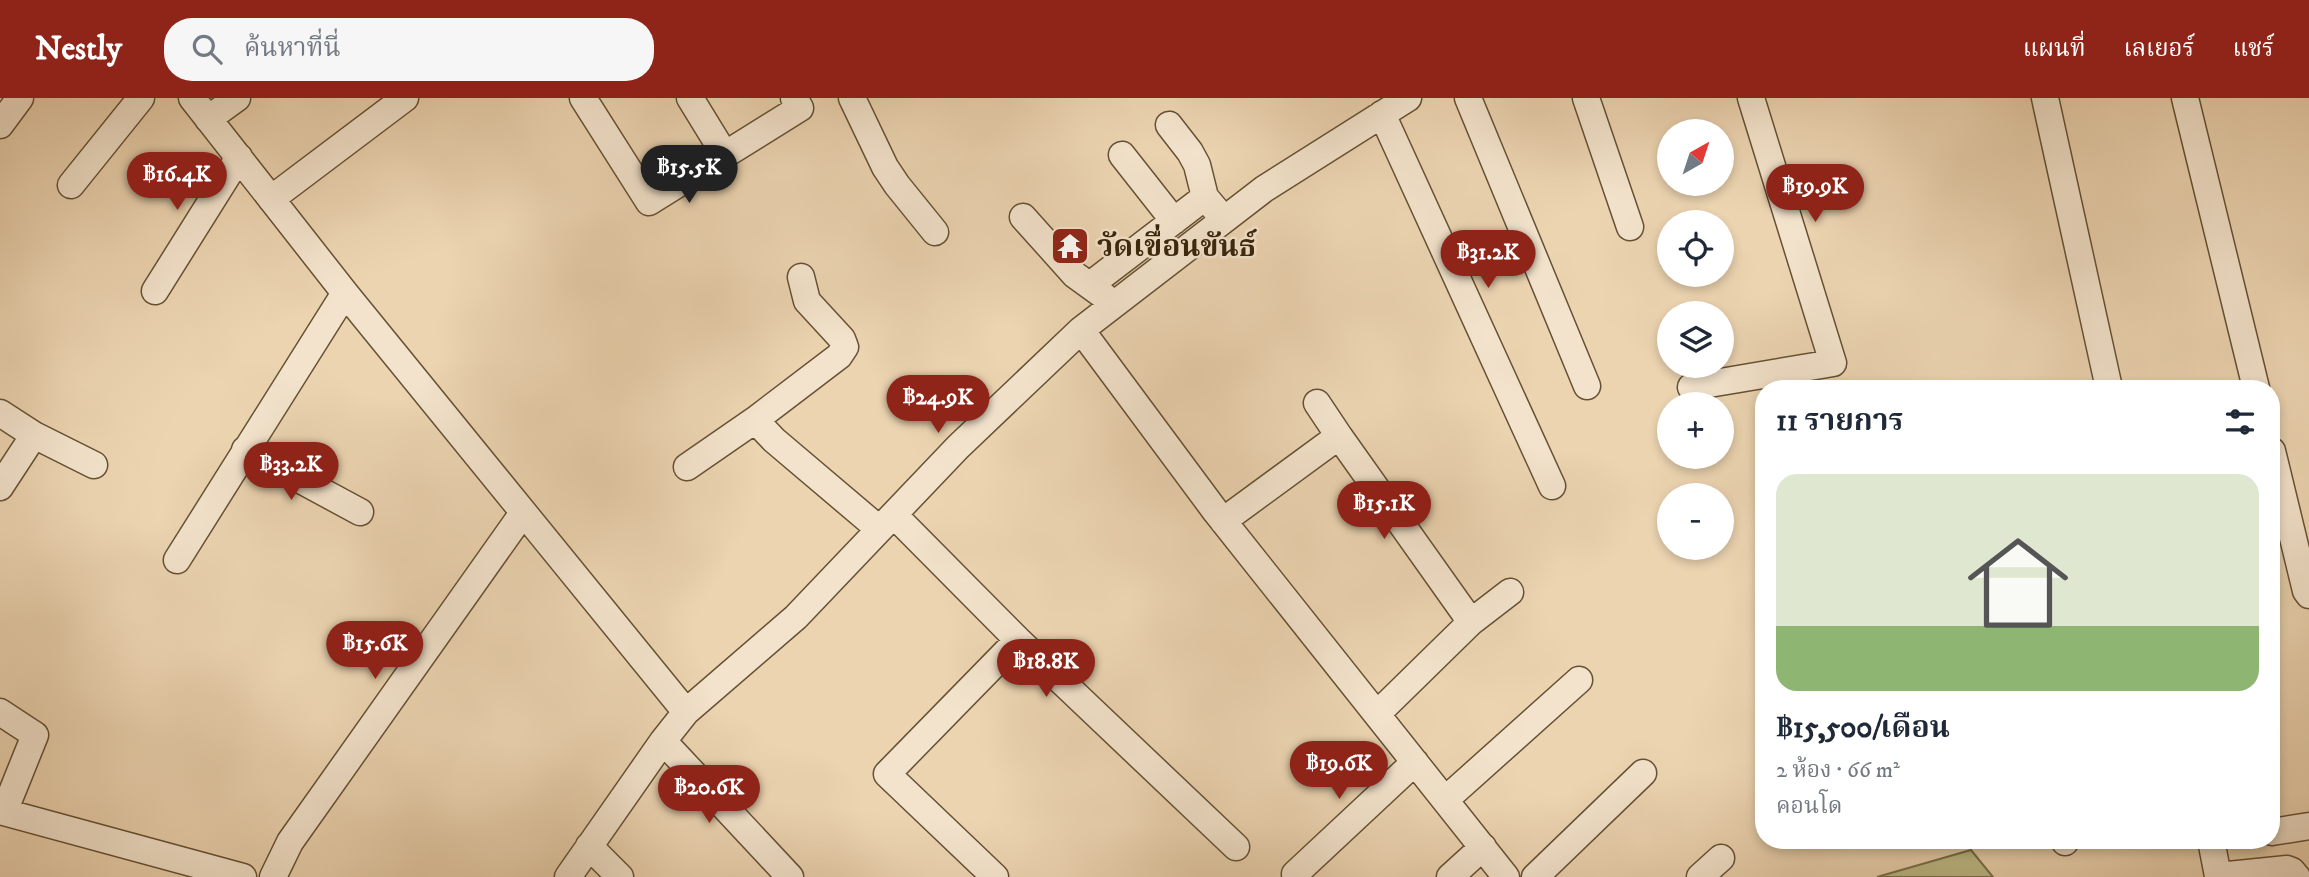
<!DOCTYPE html>
<html lang="th">
<meta charset="utf-8">
<style>
:root{--surface:#fff;--page:#f6f6f7;--text:#1f2937;--muted:#747a83;--line:#e0e1e3;--accent:#8f2418}
body{margin:0;font-family:"IM FELL DW Pica","Noto Serif Thai",serif;background:var(--page);color:var(--text);height:100vh;display:flex;flex-direction:column;font-size:26px;white-space:nowrap}
*{box-sizing:border-box;margin:0}
p{font-size:23px;color:var(--muted)}
.icon{flex:none;width:38px;height:38px;fill:none;stroke:currentColor;stroke-width:2;stroke-linecap:round;stroke-linejoin:round}
.map{position:relative;flex:1;overflow:hidden}
.panel{position:absolute;left:1755px;top:282px;width:525px;height:469px;display:flex;flex-direction:column;background:var(--surface);border-radius:28px;box-shadow:0 4px 10px #0003}
.panel>*{flex:none}
.needle{width:46px;rotate:39deg}
.fabs{position:absolute;left:1657px;top:21px;display:grid;gap:14px}
.fabs a{display:grid;place-items:center;width:77px;height:77px;border-radius:50%;background:var(--surface);box-shadow:0 4px 10px #0003;font-size:35px}
.price{position:absolute;translate:-50% -60px;padding:0 16px;border-radius:24px;background:var(--accent);color:#fff;font-size:23px;line-height:46px;filter:drop-shadow(0 2px 4px #0008)}
.price::after{content:'';position:absolute;left:50%;top:42px;width:21px;height:16px;margin-left:-10px;background:inherit;clip-path:polygon(0 0,100% 0,50% 100%)}
.price.active{background:#222;color:#fff}
ul{padding:0;list-style:none}
li{display:grid;align-content:center;gap:14px;height:371px;padding:0 21px}
li+li{border-top:2px solid var(--line)}
li span{display:grid;place-items:center;height:217px;border-radius:21px;color:#555}
li>.icon{margin-inline-start:auto}
span .icon{width:126px;height:126px;fill:#fffc;stroke-width:1}
li b{font-size:30px}
h2{display:flex;justify-content:space-between;align-items:center;height:84px;padding:0 21px;font-size:30px}
header{display:flex;align-items:center;gap:42px;box-sizing:border-box;height:98px;padding:0 35px;background:var(--accent);color:#fff}
header strong{font-size:33px}
nav{display:flex;gap:38px;margin-inline-start:auto;font-size:24px}
.search{width:490px;height:63px;background:var(--page);display:flex;align-items:center;gap:18px;box-sizing:border-box;padding:0 24px;border-radius:28px;color:var(--muted);font-size:26px}
.map>svg:first-child{display:block}
.green{fill:#bdbb88;stroke:#7a704a;stroke-width:2}
.lines{fill:none;stroke-linecap:round;stroke-linejoin:round}
.minor-casing{stroke:#655134;stroke-width:29}
.minor{stroke:#f3e3cc;stroke-width:26}
.labels{text-anchor:middle;stroke-width:5;stroke-linejoin:round;paint-order:stroke}
.poi-label{font-size:30px;font-weight:bold;fill:#38250b;stroke:#f3e3cc;text-anchor:start}
</style>
<header>
<strong>Nestly</strong>
<div class="search"><svg class="icon" aria-label="search" viewBox="0 0 24 24"><circle cx="10" cy="10" r="6"/><path d="M15 15l6 6"/></svg>ค้นหาที่นี่</div>
<nav><a>แผนที่</a><a>เลเยอร์</a><a>แชร์</a></nav>
</header>
<div class="map">
<svg width="2309" height="779" viewBox="0 0 2309 779">
<rect width="100%" height="100%" fill="#ecd4b1"/>
<filter id="stains"><feTurbulence type="fractalNoise" baseFrequency=".00286" numOctaves="4"/><feColorMatrix values="0 0 0 0 .2 0 0 0 0 .09 0 0 0 0 .02 0 0 0 .5 -.17"/></filter>
<radialGradient id="worn" r=".72"><stop offset=".6" stop-color="#630" stop-opacity="0"/><stop offset="1" stop-color="#630" stop-opacity=".3"/></radialGradient>
<path class="green" d="M1971,752L1993,779H1877Z"/>
<g class="lines">
<defs>
<path id="minor" d="M192,0L345,195L686,614
M583,0L649,104L800,10L794,0
M690,0L725,57
M852,0L885,69L897,87L935,134
M1468,0L1587,288
M1586,0L1630,129
M2045,0L2109,290
M2185,0L2256,290
M1382,16L1552,388
M208,21L237,0
M0,27L20,0
M1169,27L1190,54L1197,67L1205,99L1216,112
M1122,57L1174,123
M71,87L141,0
M271,101L405,0
M1023,119L1075,177L1104,198
M801,179L807,203L842,241L845,249L839,258L755,322L774,342L879,431
M1090,187L1205,99
M155,193L239,59
M1081,232L1216,414L1506,779
M1691,289L1833,265L1751,0
M1317,305L1339,338
M0,315L34,337L94,367
M245,352L360,414
M2272,353L2306,493L2309,497
M687,369L755,322
M0,389L34,337
M894,417L1018,542L1236,749
M1223,423L1339,338L1471,524L1377,616
M177,462L345,195
M1471,524L1510,494
M0,614L35,637L4,714
M663,643L790,779
M1445,702L1579,582
M0,713L243,779
M2272,734L2309,728
M2065,742V744
M2211,742L2218,778L2287,771L2292,773L2297,779
M589,748L620,779
M1295,776L1415,664
M273,779L290,744L523,415
M568,779L663,643L686,614L796,519L958,349L1081,232L1264,91L1408,0
M995,779L887,676L1018,542
M1450,779L1483,749
M1535,779L1643,675
M1700,779L1721,760"/>
</defs>
<use href="#minor" class="minor-casing"/>
<use href="#minor" class="minor"/>
</g>
<defs>
<symbol id="temple-square" viewBox="-11 -11 22 22"><rect x="-9" y="-9" width="18" height="18" rx="4" fill="#8f2418" stroke="#f3e3cc"/><path d="M0-6L5-2H3V0L6.5 2.5H4V6H1.5V3h-3V6H-4V2.5H-6.5L-3 0V-2H-5Z" fill="#fff"/></symbol>
</defs>
<g fill-rule="evenodd">
<use href="#temple-square" x="1048" y="126" width="44" height="44"/>
</g>
<g class="labels">
<g class="poi-label">
<text x="1097" y="158">วัดเขื่อนขันธ์</text>
</g>
</g>
<rect width="100%" height="100%" filter="url(#stains)"/>
<rect width="100%" height="100%" fill="url(#worn)"/>
</svg>
<div class="fabs">
<a><svg class="needle" viewBox="-14 -14 28 28"><path d="M0-13l5 13h-10z" fill="#e53935"/><path d="M0 13l5-13h-10z" fill="#747a83"/></svg></a>
<a><svg class="icon" aria-label="locate" viewBox="0 0 24 24"><circle cx="12" cy="12" r="6"/><path d="M12 2v4M12 18v4M2 12h4M18 12h4"/></svg></a>
<a><svg class="icon" aria-label="layers" viewBox="0 0 24 24"><path d="M12 4l9 5-9 5-9-5zM3 14l9 5 9-5"/></svg></a>
<a>+</a>
<a>−</a>
</div>
<b class="price active" style="left:689px;top:107px">฿15.5K</b>
<b class="price" style="left:177px;top:114px">฿16.4K</b>
<b class="price" style="left:1815px;top:126px">฿19.9K</b>
<b class="price" style="left:1488px;top:192px">฿31.2K</b>
<b class="price" style="left:938px;top:337px">฿24.9K</b>
<b class="price" style="left:291px;top:404px">฿33.2K</b>
<b class="price" style="left:1384px;top:443px">฿15.1K</b>
<b class="price" style="left:375px;top:583px">฿15.6K</b>
<b class="price" style="left:1046px;top:601px">฿18.8K</b>
<b class="price" style="left:1339px;top:703px">฿19.6K</b>
<b class="price" style="left:709px;top:727px">฿20.6K</b>
<section class="panel">
<h2>11 รายการ<svg class="icon" aria-label="filters" viewBox="0 0 24 24"><path d="M4 7h16M4 17h16"/><circle cx="9" cy="7" r="2"/><circle cx="15" cy="17" r="2"/></svg></h2>
<ul>
<li><span style="background:linear-gradient(#dfe7d0 70%,#8fb573 0)"><svg class="icon" aria-label="home" viewBox="0 0 24 24"><path d="M3 11l9-7 9 7M6 9v11h12V9"/></svg></span><div><b>฿15,500/เดือน</b><p>2 ห้อง · 66 m²</p><p>คอนโด</p></div></li>
</ul>
</section>
</div>
